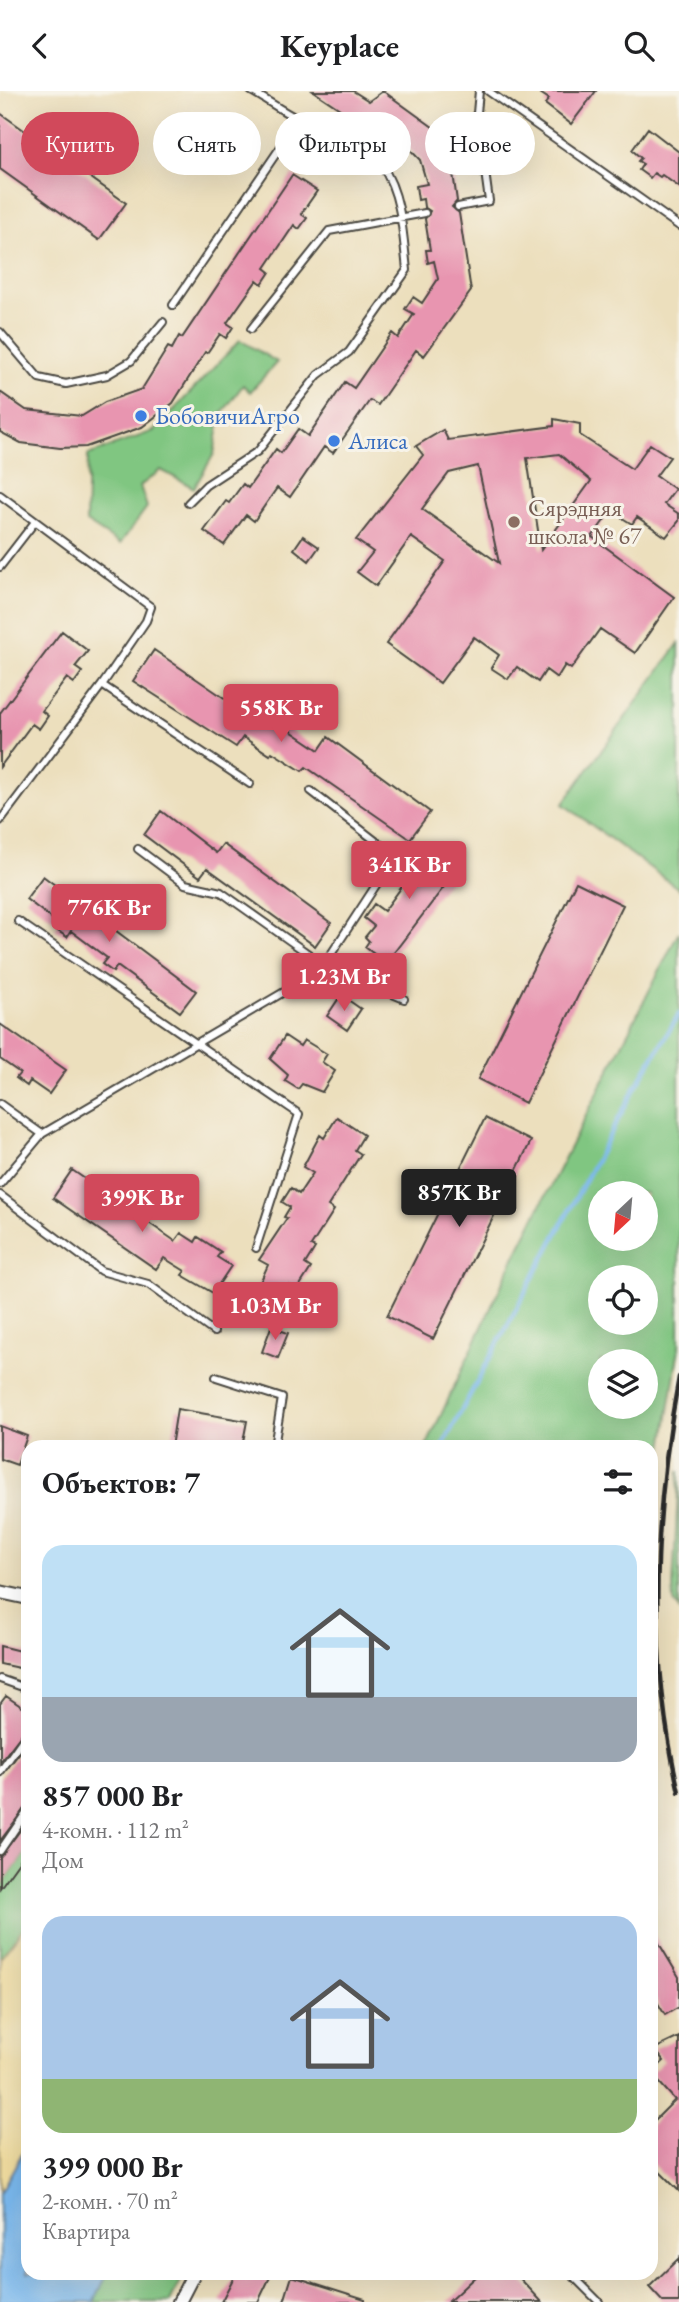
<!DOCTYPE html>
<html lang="ru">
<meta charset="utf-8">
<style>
:root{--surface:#fff;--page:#f6f6f6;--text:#202124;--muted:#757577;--accent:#d1495b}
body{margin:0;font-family:"EB Garamond",serif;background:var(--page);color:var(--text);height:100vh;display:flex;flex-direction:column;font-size:26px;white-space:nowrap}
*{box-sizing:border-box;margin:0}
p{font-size:23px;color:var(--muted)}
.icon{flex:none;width:38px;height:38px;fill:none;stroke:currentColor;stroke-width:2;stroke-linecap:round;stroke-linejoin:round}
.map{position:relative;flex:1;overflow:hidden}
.side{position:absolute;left:21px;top:1349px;width:637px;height:840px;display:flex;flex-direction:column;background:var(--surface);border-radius:21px;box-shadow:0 7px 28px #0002}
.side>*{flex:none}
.banner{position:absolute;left:21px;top:21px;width:637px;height:63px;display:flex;gap:14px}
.needle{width:46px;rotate:206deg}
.buttons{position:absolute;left:588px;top:1090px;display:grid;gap:14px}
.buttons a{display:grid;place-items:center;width:70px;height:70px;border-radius:50%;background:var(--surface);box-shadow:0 7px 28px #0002;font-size:35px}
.price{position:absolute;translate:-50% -60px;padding:0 16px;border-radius:7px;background:var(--accent);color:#fff;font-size:23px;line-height:46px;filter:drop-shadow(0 2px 4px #0008)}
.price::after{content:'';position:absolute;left:50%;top:42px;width:21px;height:16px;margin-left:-10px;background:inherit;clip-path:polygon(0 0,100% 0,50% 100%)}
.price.on{background:#222;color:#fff}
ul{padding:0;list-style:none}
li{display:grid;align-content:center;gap:14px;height:371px;padding:0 21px}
li span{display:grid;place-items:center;height:217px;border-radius:21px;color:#555}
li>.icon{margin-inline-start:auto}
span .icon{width:126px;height:126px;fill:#fffc;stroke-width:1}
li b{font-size:30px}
h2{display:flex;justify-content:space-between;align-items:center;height:84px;padding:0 21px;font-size:30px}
.pill{padding:0 24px;border-radius:32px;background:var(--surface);box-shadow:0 7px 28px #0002;font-size:24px;line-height:63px}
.pill.on{background:var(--accent);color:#fff}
header{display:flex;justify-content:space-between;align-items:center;height:91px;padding:0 21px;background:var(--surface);font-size:32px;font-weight:700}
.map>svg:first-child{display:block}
.green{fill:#80c681;stroke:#567856;stroke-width:2;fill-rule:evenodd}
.sand{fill:#eeda9e;stroke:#8c8264;stroke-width:2}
.water{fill:#7ab8ed;stroke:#52728c;stroke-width:2}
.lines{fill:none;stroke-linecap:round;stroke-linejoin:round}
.stream{stroke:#7ab8ed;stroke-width:4.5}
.building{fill:#e895b0;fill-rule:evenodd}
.lane-casing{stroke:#484641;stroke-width:10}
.street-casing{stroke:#484641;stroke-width:16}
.lane{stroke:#fff;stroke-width:6}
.street{stroke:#fff;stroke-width:12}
.rail{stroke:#2b2b2b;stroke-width:4.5}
.shop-dot{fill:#3f7fe0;stroke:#f7f3e8;stroke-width:2.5}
.education-dot{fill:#8d6e63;stroke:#f7f3e8;stroke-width:2.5}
.labels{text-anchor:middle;stroke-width:6;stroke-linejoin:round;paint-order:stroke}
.shop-label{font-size:24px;fill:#366cbe;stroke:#f7f3e8;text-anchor:start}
.education-label{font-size:24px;fill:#785e54;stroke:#f7f3e8;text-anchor:start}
</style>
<header><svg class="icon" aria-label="back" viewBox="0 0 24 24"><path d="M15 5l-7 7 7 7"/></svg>Keyplace<svg class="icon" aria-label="search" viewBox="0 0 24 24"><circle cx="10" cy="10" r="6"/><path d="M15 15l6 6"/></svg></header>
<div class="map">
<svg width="679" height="2211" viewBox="0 0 679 2211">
<rect width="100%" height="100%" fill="#f7f3e8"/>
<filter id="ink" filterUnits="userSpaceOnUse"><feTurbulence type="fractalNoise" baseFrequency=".0143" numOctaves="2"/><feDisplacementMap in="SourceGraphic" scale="14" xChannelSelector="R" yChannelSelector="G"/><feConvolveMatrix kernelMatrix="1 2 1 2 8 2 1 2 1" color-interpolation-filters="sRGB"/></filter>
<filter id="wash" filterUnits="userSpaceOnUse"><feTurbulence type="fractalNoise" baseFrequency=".00686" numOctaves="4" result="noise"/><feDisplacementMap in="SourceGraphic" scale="28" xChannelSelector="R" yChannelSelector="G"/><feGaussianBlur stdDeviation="1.57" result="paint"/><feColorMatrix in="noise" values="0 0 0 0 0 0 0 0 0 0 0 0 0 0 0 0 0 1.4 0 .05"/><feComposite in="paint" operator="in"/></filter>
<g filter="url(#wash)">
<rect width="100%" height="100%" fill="#ecdfbd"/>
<path class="green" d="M240,249L277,271L250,301L243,294L221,324L214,363L194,397L161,379L140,395L147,416L120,453L86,431L88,364L154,340Z
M679,552V798L563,713Z
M679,841V1256L652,1426L651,1526V1356H426L515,1165ZM600,1102H646V1148H600ZM600,1186H646V1232H600ZM600,1270H646V1316H600Z
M679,1380V1519L674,1511L673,1496Z
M28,1758V2182H185L170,2211H0V1797Z"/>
<path class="sand" d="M28,1831V2052L0,2102V1867Z"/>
<path class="water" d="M28,2052V2182H108L94,2211H0V2102Z"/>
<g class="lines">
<path class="stream" d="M442,1356L634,999L679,923"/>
</g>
<g id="blocks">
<path class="building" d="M313,0H353L369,10L383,0L448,47L457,110L452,116L459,122L471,200L424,265L416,259L378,314L370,309L333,362L324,356L290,406L277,397L254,430L246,424L224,454L204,440L226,410L229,412L243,393L248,397L276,358L281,362L298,338L308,345L345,291L354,297L392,242L398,247L414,223L405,218L413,206L422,212L438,188L434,170L428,172L426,159H430L425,128L430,120L424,116L423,108L418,109L416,95L427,93L420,69L404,52L397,63L384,53L391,42L363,22L358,30Z
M537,0H596L571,33L545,13L549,8Z
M0,22L126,112L99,149L0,78Z
M648,37L679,61V96L662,84L660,86L654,82L650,87L639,79L643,73L638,70L641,67L632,59Z
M292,84L317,100L301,123L307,127L299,138L294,134L265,177L270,181L262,193L257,189L227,232L233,236L226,247L220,243L207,262L205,261L173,312L142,336L86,356L60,357L21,352L0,341V301L26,319L82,325L105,311L142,298L168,256L172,258L179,245L182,247Z
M554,328L580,333V344L632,378L650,353L670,366L656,385L675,398L664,413L679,423V430L666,446L637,426L632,433L611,420L592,446L674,506L635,562L600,538L571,578L565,574L557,587L546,579L538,591L517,576L508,588L491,577L499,564L474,546L440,592L386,553L445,470L411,446L376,495L357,481L373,461L356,449L423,364L416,355L443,339L448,349L554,335ZM559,363L591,390L541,459L527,367ZM478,375L499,472L422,418L449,382Z
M303,445L319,456L309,470L294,458Z
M62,540L88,560L75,576L82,581L74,592L67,587L42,620L48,625L39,638L32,633L0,676V622Z
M154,559L255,628L261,620L319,659L328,646L430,721L410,748L306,676L302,680L272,661L270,664L243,646L236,656L133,590Z
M161,720L216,762L223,753L331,832L315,855L207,777L200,786L144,744Z
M419,754L432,763L435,758L459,776L386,872L365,856L369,850L365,846L374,835L364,827L374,813L384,820L409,786L400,779Z
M43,785L196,900L180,921L117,875L113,881L102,873L107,867L71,840L67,846L55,838L59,833L26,808Z
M576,791L623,814L525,1012L478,988Z
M341,904L361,918L347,939L327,925Z
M0,933L66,979L49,1003L30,990L27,995L16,987L20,982L0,968Z
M285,945L300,955L304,949L327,963L322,971L335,980L322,1001L302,993L298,998L285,990L288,984L270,968Z
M337,1026L364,1044L355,1059L361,1063L328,1115L334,1119L311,1155L315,1157L305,1173L311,1177L297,1199L289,1194L280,1208L259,1194L268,1174L259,1169L287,1127L284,1126L290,1116L282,1111L291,1097L299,1103L313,1082L303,1076L320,1044L324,1047Z
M485,1027L531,1050L433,1248L387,1225Z
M72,1079L175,1150L181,1142L195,1151L198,1146L221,1161L217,1166L231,1175L213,1202L182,1184L185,1180L164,1167L156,1178L53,1107Z
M271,1236L288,1242L278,1267L262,1261Z
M177,1318L247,1330L242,1356H171Z
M0,1335L27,1345L17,1374L0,1368Z
M0,1555L28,1562V1579L0,1573Z
M6,1605L28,1620V1635L0,1671V1613Z
M28,1651V1713L0,1750V1687Z
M28,1729V1758L0,1797V1766Z
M651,1839L679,1886V1916L665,1924L651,1901Z
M679,1946V2100L651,2072V2033L675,2009L651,1982L664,1970L654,1958Z
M679,2167V2211H663L649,2196Z
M236,2182H272L258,2211H221Z
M479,2182H515L542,2211H448Z
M292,2185L365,2208V2211H284Z"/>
</g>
</g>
<g filter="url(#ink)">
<use href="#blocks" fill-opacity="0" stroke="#484641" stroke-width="2"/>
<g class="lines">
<defs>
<path id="lane" d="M488,0L679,135
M458,116L489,110L477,22L479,0
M173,214L299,29
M251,238L329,140L425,122
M0,241L39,287L66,293L107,284L131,270L163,231
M0,404L151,516L146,530L102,594L0,730
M188,412L206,394L258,360L318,284L349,261L407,179C403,145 402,104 382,75C363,47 326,43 298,28C282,20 267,9 251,0
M0,476L34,432
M102,594L250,693
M138,758L185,793L221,801L324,874L404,908
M18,830L299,1023L256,1157
M0,1013L42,1043L0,1093
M42,1043L318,881L324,874L395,765L311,700
M0,1104L101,1180L148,1193L214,1241
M216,1286L282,1307L274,1356
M0,1588L28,1598
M0,1681L28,1641
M0,1760L28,1719
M570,2182L599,2211"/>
<path id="street" d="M0,1501L28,1507
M179,2211L194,2182"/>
</defs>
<use href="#lane" class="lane-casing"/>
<use href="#street" class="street-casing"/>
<use href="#lane" class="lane"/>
<use href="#street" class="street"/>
<path class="rail" d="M679,1286C653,1424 647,1564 679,1701"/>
</g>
</g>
<g class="shop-dot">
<circle cx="141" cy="325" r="7"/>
<circle cx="334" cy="350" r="7"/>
</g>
<circle class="education-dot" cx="514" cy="431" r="7"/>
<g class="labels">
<g class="shop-label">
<text x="155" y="333">БобовичиАгро</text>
<text x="348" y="358">Алиса</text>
</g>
<g class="education-label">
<text x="528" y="425">Сярэдняя<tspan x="528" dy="28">школа № 67</tspan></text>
</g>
</g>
</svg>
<div class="buttons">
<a><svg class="needle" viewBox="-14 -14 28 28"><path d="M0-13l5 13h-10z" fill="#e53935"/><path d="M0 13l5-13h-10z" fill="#757577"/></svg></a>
<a><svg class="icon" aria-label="locate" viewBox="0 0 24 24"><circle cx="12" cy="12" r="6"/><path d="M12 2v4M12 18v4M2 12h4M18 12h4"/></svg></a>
<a><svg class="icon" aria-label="layers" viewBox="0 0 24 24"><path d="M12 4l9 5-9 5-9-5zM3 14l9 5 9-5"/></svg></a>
</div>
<b class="price" style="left:281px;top:653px">558K Br</b>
<b class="price" style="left:409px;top:810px">341K Br</b>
<b class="price" style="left:109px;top:853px">776K Br</b>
<b class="price" style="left:344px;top:922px">1.23M Br</b>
<b class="price on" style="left:459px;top:1138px">857K Br</b>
<b class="price" style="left:142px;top:1143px">399K Br</b>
<b class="price" style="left:275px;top:1251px">1.03M Br</b>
<div class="banner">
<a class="pill on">Купить</a>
<a class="pill">Снять</a>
<a class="pill">Фильтры</a>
<a class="pill">Новое</a>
</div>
<section class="side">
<h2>Объектов: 7<svg class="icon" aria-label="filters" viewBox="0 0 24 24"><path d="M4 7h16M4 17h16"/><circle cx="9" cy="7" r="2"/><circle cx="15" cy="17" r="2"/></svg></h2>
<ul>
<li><span style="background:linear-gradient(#bfe0f5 70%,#9aa5b1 0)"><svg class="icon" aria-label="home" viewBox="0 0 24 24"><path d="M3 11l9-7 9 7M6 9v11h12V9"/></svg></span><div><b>857 000 Br</b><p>4-комн. · 112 m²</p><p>Дом</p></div></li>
<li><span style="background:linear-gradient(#a9c7e8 75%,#8fb573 0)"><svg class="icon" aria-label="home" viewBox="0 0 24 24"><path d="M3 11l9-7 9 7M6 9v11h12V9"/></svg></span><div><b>399 000 Br</b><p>2-комн. · 70 m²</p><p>Квартира</p></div></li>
</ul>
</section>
</div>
